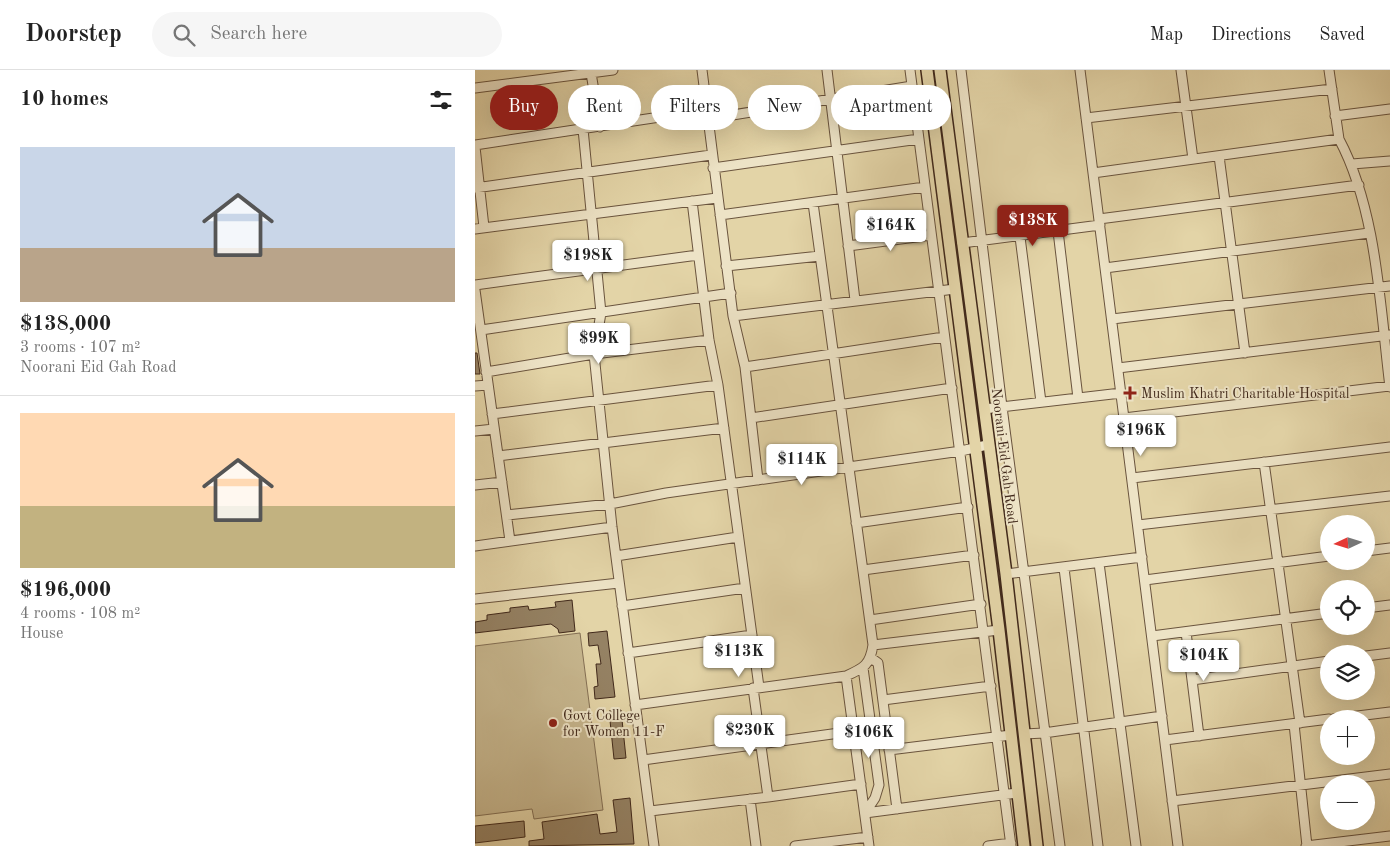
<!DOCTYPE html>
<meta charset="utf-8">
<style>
:root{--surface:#fff;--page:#f6f6f6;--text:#222;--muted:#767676;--line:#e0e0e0;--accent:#8f2418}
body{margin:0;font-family:"Old Standard TT",serif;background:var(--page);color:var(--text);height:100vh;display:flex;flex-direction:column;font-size:19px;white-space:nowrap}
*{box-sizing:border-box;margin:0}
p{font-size:16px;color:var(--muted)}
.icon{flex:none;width:28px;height:28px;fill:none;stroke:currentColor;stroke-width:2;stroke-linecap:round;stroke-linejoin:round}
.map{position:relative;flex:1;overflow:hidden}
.drawer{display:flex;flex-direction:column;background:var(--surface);width:475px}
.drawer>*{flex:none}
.top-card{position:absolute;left:15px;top:15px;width:475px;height:45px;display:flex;gap:10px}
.needle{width:32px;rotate:266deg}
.tools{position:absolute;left:845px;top:445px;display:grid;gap:10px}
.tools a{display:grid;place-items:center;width:55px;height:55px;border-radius:50%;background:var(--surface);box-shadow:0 5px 20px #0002;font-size:25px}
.price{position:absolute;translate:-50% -42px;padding:0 11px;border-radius:5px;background:#fff;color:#222;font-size:16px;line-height:32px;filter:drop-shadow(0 1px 2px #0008)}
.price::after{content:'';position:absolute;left:50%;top:30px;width:15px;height:11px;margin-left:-8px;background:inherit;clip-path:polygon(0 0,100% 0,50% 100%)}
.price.selected{background:var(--accent);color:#fff}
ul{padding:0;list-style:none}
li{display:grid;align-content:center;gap:10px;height:265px;padding:0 20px}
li+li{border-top:1px solid var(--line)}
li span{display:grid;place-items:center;height:155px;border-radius:0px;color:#555}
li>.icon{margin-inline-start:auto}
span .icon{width:90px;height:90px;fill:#fffc;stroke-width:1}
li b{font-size:21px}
h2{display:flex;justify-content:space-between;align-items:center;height:60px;padding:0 20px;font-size:21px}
.pill{padding:0 18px;border-radius:22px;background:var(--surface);box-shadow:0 5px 20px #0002;font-size:18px;line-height:45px}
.pill.selected{background:var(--accent);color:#fff}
header{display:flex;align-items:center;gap:30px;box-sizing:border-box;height:70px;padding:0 25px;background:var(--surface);border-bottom:1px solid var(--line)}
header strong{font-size:24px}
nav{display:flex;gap:28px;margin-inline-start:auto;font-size:18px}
.search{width:350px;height:45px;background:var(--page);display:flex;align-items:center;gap:12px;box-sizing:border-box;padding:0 18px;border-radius:28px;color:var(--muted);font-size:19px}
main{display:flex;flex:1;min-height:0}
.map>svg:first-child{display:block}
.green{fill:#c7b78f;stroke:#847055}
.building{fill:#958264;stroke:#41291b}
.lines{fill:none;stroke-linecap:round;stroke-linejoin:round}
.minor-casing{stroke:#6a543e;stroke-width:11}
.major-casing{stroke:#41291b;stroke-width:14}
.minor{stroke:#ede3c6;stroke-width:9}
.major{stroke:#e3d4a7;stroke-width:11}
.poi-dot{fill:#8f2418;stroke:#ede3c6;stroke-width:2}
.labels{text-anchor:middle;stroke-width:4;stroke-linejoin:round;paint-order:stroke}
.poi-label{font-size:14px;fill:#41291b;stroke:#ede3c6;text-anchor:start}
.street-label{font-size:14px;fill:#41291b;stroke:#ede3c6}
</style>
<header>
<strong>Doorstep</strong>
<div class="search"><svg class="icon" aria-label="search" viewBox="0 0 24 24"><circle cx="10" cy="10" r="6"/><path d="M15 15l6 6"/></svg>Search here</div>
<nav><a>Map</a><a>Directions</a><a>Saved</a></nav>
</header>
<main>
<section class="drawer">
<h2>10 homes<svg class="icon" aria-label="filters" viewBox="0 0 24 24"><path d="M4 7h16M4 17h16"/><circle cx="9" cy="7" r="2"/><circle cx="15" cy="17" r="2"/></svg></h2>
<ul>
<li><span style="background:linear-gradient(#c9d6e8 65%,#b9a48a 0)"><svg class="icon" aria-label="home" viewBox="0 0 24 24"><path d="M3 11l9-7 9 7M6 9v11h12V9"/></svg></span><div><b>$138,000</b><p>3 rooms · 107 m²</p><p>Noorani Eid Gah Road</p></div></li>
<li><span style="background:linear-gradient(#ffd9b3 60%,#c2b280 0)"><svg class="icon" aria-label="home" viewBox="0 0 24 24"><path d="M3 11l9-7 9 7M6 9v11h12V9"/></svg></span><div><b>$196,000</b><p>4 rooms · 108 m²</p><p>House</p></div></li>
</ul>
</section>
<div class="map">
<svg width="915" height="776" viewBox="0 0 915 776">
<rect width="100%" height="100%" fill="#e3d4a7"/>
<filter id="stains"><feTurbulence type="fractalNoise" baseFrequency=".004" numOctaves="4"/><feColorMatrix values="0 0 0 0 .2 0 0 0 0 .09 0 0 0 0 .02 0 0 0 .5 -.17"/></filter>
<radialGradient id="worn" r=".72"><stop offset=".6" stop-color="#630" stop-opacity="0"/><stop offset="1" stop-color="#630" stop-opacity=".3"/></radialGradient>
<path class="green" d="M105,563L128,740L59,749L57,739L0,746V576Z"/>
<path class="building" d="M0,283H2L5,304H0Z
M97,530L100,561L84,563L83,559L76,554L0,563V552L12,550V545L35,542V538L53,536L54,540L81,537L80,532Z
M132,561L140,627L120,629L119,617L123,616L121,594H126L123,575L114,576L113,563Z
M146,640L151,688L139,689L134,641Z
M155,728L159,774L54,776V771L69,769L67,752L122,744L125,764L142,762L138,730Z
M49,751L50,767L0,773V756Z"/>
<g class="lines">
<defs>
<path id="minor" d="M227,0L258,246L270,297L283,410
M352,0L380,230
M435,0L536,776
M486,0L527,337L585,776
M605,0L703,776
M706,0L718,89
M854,0L864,69
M116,3L125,57
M0,18L138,0
M860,46L915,39
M611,48L857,19
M233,49L437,16
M108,59L126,243L119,284L137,457L179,776
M0,75L231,40
M0,77L9,157
M744,86L770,283
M877,94L915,91
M238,98L444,69
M618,103L864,69C902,140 905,237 915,317
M0,118L236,85
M217,131L234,270L243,315L284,617
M338,133L398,575
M245,145L450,117
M624,149L884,115
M0,159L242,128
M583,161L603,328
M545,167L566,332
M487,173L625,155
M373,176L456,165
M251,196L345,186
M630,198L894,163
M0,215L223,185
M0,220L35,471
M258,246L480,219
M637,249L915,216
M6,260L256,223
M270,297L469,267
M643,298L915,265
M11,302L119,284L234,270
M0,316L13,315
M509,339L646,323
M17,344L243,315
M276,348L477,318
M649,348L915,316
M0,361L19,359
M23,386L249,358
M789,392L825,653
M657,408L915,377
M0,415L27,412
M32,445L135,434L191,423L486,381L512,375
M381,453L493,437
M663,455L915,426
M0,476L137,457
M891,481L915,478
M141,486L263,467
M624,493L661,776
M589,498L623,776
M388,500L499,485
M531,504L667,487
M670,510L854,486
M0,529L144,513
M147,536L270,518
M891,538L915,535
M395,550L506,534
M711,562L724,666
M677,566L854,543
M153,583L277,565
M891,586L915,583
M396,588L403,593L422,739
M388,598L404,715L400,728L390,743
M371,606L394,776
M717,610L854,591
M408,630L516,616
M160,635L371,606C389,598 395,595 398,575L524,560
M858,649L915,642
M819,654L832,776
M549,664L569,663L687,646
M690,670L854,649
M414,680L536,665
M168,690L379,661
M293,727L386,714
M275,729L281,776
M697,731L915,704
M175,741L293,727L278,618
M390,743L542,723
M320,776L393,767
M513,776L536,773
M831,776L915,766"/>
<path id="major" d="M452,0L524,560L549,776
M465,0L531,504L562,776"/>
</defs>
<use href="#minor" class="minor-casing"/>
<use href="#major" class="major-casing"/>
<use href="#minor" class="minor"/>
<use href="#major" class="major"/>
</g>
<g class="poi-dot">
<path d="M652.5 315.5h5v5h5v5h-5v5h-5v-5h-5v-5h5z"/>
<circle cx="78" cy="653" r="5"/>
</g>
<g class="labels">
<g class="poi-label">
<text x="666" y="328">Muslim Khatri Charitable Hospital</text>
<text x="88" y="650">Govt College<tspan x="88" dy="16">for Women 11-F</tspan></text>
</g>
<g class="street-label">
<text transform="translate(530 386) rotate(83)" y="5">Noorani Eid Gah Road</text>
</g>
</g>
<rect width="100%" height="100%" filter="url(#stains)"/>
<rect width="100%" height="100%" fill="url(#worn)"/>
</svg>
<div class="tools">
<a><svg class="needle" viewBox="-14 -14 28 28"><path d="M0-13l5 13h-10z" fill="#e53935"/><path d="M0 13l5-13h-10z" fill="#767676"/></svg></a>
<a><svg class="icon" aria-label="locate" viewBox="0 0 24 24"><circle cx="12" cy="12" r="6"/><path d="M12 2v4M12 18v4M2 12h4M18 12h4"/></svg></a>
<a><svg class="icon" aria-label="layers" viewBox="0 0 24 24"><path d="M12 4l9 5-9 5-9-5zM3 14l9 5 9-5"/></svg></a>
<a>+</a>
<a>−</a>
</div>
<b class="price selected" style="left:558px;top:177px">$138K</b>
<b class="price" style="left:416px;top:182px">$164K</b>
<b class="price" style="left:113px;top:212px">$198K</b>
<b class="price" style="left:124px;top:295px">$99K</b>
<b class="price" style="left:666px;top:387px">$196K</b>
<b class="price" style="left:327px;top:416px">$114K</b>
<b class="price" style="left:264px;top:608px">$113K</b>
<b class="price" style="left:729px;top:612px">$104K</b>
<b class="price" style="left:275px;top:687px">$230K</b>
<b class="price" style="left:394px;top:689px">$106K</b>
<div class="top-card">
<a class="pill selected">Buy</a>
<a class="pill">Rent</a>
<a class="pill">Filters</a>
<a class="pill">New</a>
<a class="pill">Apartment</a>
</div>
</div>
</main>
